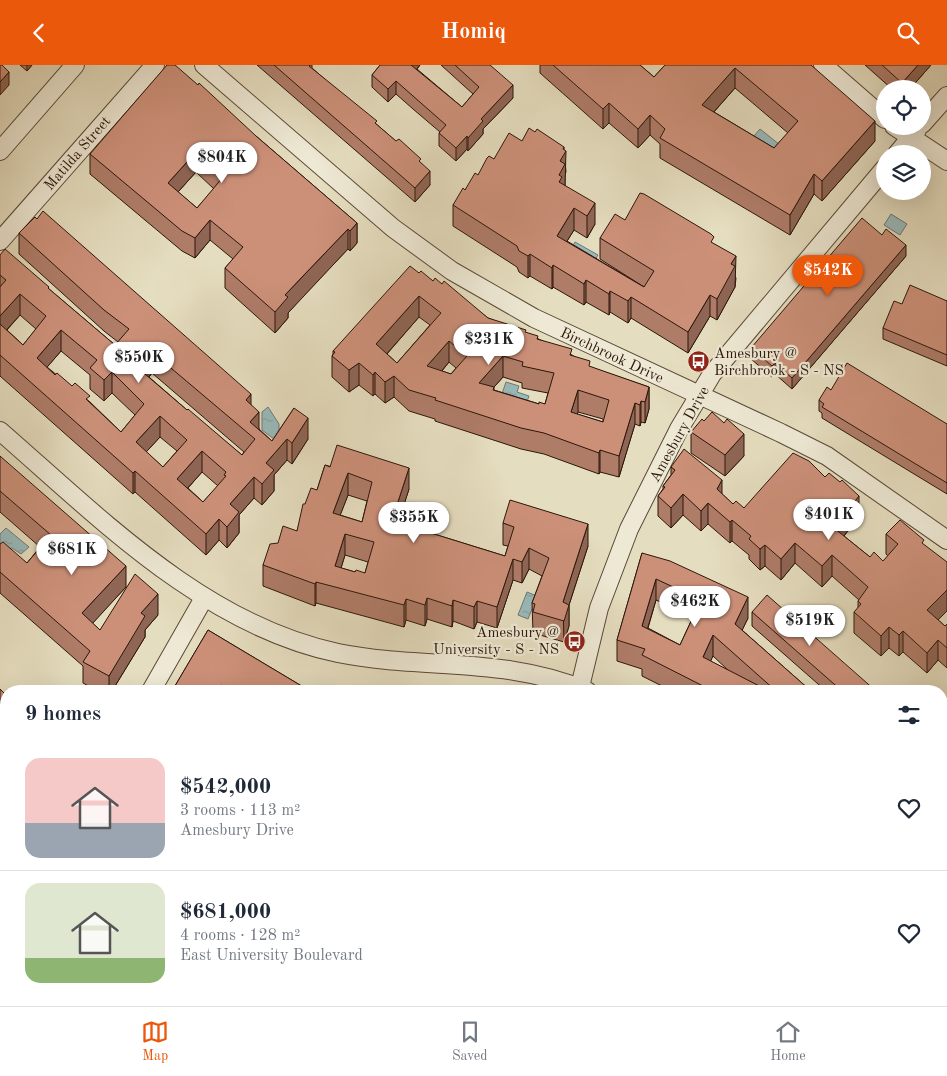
<!DOCTYPE html>
<meta charset="utf-8">
<style>
:root{--surface:#fff;--page:#f2f2f3;--text:#1f2937;--muted:#747a83;--line:#e0e1e3;--accent:#ea580c}
body{margin:0;font-family:"Old Standard TT",serif;background:var(--page);color:var(--text);height:100vh;display:flex;flex-direction:column;font-size:19px;white-space:nowrap}
*{box-sizing:border-box;margin:0}
p{font-size:16px;color:var(--muted)}
.icon{flex:none;width:28px;height:28px;fill:none;stroke:currentColor;stroke-width:2;stroke-linecap:round;stroke-linejoin:round}
.map{position:relative;flex:1;overflow:hidden}
.panel{position:absolute;left:0px;top:620px;width:948px;height:321px;display:flex;flex-direction:column;background:var(--surface);border-radius:20px 20px 0 0;box-shadow:0 5px 20px #0002}
.panel>*{flex:none}
.buttons{position:absolute;left:876px;top:15px;display:grid;gap:10px}
.buttons a{display:grid;place-items:center;width:55px;height:55px;border-radius:50%;background:var(--surface);box-shadow:0 5px 20px #0002;font-size:25px}
.price{position:absolute;translate:-50% -42px;padding:0 11px;border-radius:18px;background:#fff;color:#222;font-size:16px;line-height:32px;filter:drop-shadow(0 1px 2px #0008)}
.price::after{content:'';position:absolute;left:50%;top:30px;width:15px;height:11px;margin-left:-8px;background:inherit;clip-path:polygon(0 0,100% 0,50% 100%)}
.price.current{background:var(--accent);color:#fff}
ul{padding:0;list-style:none}
li{display:flex;align-items:center;gap:15px;height:125px;padding:0 25px}
li+li{border-top:1px solid var(--line)}
li span{display:grid;place-items:center;flex:none;width:140px;height:100px;border-radius:15px;color:#555}
li>.icon{margin-inline-start:auto}
span .icon{width:60px;height:60px;fill:#fffc;stroke-width:1}
li b{font-size:21px}
h2{display:flex;justify-content:space-between;align-items:center;height:60px;padding:0 25px;font-size:21px}
header{display:flex;justify-content:space-between;align-items:center;height:65px;padding:0 25px;background:var(--accent);color:#fff;font-size:22px;font-weight:700}
.dock{display:flex;justify-content:space-around;align-items:center;height:70px;border-top:1px solid var(--line);background:var(--surface);font-size:14px;color:var(--muted)}
.dock a{display:grid;justify-items:center;gap:2px}
.dock .current{color:var(--accent)}
.map>svg:first-child{display:block}
.water{fill:url(#water-ripples);stroke:#6d7874}
.lines{fill:none;stroke-linecap:round;stroke-linejoin:round}
.minor-casing{stroke:#5a4837;stroke-width:20}
.major-casing{stroke:#2c160a;stroke-width:25}
.minor{stroke:#eee9d5;stroke-width:18}
.major{stroke:#e5ddbf;stroke-width:22}
.wall{fill:#af7c68;stroke:#2c160a;fill-rule:evenodd}
.shaded-wall{fill:#8f6555;stroke:#2c160a}
.building{fill:#cc9079;stroke:#2c160a;fill-rule:evenodd}
.labels{text-anchor:middle;stroke-width:4.5;stroke-linejoin:round;paint-order:stroke}
.street-label{font-size:15px;fill:#2c160a;stroke:#eee9d5}
.poi-label{font-size:15px;fill:#2c160a;stroke:#eee9d5;text-anchor:start}
</style>
<header><svg class="icon" aria-label="back" viewBox="0 0 24 24"><path d="M15 5l-7 7 7 7"/></svg>Homiq<svg class="icon" aria-label="search" viewBox="0 0 24 24"><circle cx="10" cy="10" r="6"/><path d="M15 15l6 6"/></svg></header>
<div class="map">
<svg width="947" height="941" viewBox="0 0 947 941">
<defs>
<pattern id="water-ripples" width="26" height="14" patternUnits="userSpaceOnUse" patternTransform="scale(1.25)"><rect width="26" height="14" fill="#99babb"/><path d="M2 4q2-2 4 0t4 0M15 11q2-2 4 0t4 0" fill="none" stroke="#849f9f"/></pattern>
</defs>
<rect width="100%" height="100%" fill="#e5ddbf"/>
<filter id="stains"><feTurbulence type="fractalNoise" baseFrequency=".004" numOctaves="4"/><feColorMatrix values="0 0 0 0 .2 0 0 0 0 .09 0 0 0 0 .02 0 0 0 .5 -.17"/></filter>
<radialGradient id="worn" r=".72"><stop offset=".6" stop-color="#630" stop-opacity="0"/><stop offset="1" stop-color="#630" stop-opacity=".3"/></radialGradient>
<path class="water" d="M760,64L785,84L777,93L754,71Z
M891,149L907,159L900,170L884,160Z
M575,177L598,190L592,200L569,187Z
M506,317L519,321L517,327L529,331L525,342L498,340Z
M268,342L279,359V365L274,374L262,365V347Z
M6,463L29,482L21,489L12,483L0,487V469Z
M527,527L537,531L528,554L518,550Z"/>
<g class="lines">
<defs>
<path id="minor" d="M204,0L393,163L452,206L534,253L781,368L827,391L947,475
M823,0L885,54
M922,59L947,31
M894,61L947,96
M0,86L75,0
M897,89L917,65
M0,176L155,0
M0,366C99,452 204,560 338,588C423,605 504,591 587,626
M151,626L204,533
M579,626L599,543L629,464L679,364L712,309L885,103
M0,843L6,850
M0,878L6,868
M941,893L947,898
M123,935L135,941
M665,935L672,941
M504,941L505,935"/>
<path id="major" d="M941,915L947,908
M918,941L923,935"/>
</defs>
<use href="#minor" class="minor-casing"/>
<use href="#major" class="major-casing"/>
<use href="#minor" class="minor"/>
<use href="#major" class="major"/>
</g>
<path class="wall" d="M20,0H32L27,6Z
M257,0H312V3L421,98L430,120L415,137Z
M380,0H420L417,4L462,42L473,29L441,0H490L513,33L483,64V69L468,86L467,84L456,96L439,81V68L440,67L413,44L396,29L388,37L372,22V10Z
M540,0H640L654,12L665,0H811L875,76L822,136L814,129L790,170L660,93V79L650,70L638,83L609,58L603,64L540,8ZM735,23L788,68L774,83L714,47Z
M865,0H931L910,24H892Z
M256,71L357,158V178L350,186L348,184L303,231L288,248V253L275,268L225,223V203L233,194L210,175L195,193L182,186L90,109V89ZM196,107L214,124L197,143L178,127Z
M522,76L564,85L566,107L565,109V120L595,159L587,173L574,165L567,176L644,222L600,194V173L625,155L714,179L736,213L735,222L717,255L710,251L688,288L631,253L628,258L610,247L609,250L586,237L584,240L553,222L552,224L530,211L528,213L519,207L517,202L453,161V140L465,125L478,110L494,94Z
M19,168L251,340L259,364L272,376L294,343L308,374L292,399L287,395L274,410V426L262,440L254,433L239,450V468L227,483L219,475L206,490L135,427L133,429L0,311V190L49,224L115,280L118,277L104,266L19,189ZM20,250L36,264L23,280L7,265ZM61,286L90,310V324L104,336L112,328L135,350L121,367L90,337L47,302ZM152,308L244,387L242,390L187,345L149,312ZM160,372L177,386L163,402L146,387ZM202,407L218,421L203,437L188,423Z
M906,191L792,324L775,309L772,312L751,294V283Z
M419,208L433,216L442,219L488,253L526,268L572,290L590,302L649,322V344L645,358L641,357L640,361L635,359L619,412L600,407L599,409L544,389L521,384L435,356V354L409,346L394,332L385,338L375,329L373,331L359,320L349,327L332,312V291L333,289V286ZM419,252L430,260L397,298L387,289ZM449,297L456,303L451,309L442,306ZM503,312L522,318V323L548,328L545,339H539L494,325V322ZM578,347L603,354V357L577,349Z
M947,236V301L883,274V263L902,239Z
M831,325L947,359V429L822,353V348L819,346V335Z
M704,356L724,358L744,391L725,411L691,388V367Z
M0,391L126,522L92,558L100,565L158,550L145,565V572L112,626H98L83,618V601L0,528V479L27,498L40,482L0,447Z
M325,400L409,424L402,445L408,461L505,491L508,481L503,480V458L588,481L569,540V561L564,577L533,568L532,538L542,511L529,504L522,518L513,515L497,563L477,557L474,564L453,556L452,562L427,554L425,561L406,555L404,562L316,538L315,541L263,521V500L278,478L297,466L305,439L317,425ZM348,430L367,436L362,457L340,450ZM345,490L368,497L365,508L355,507L341,503Z
M671,402L722,429L733,439L744,443L859,452L844,471L870,492L883,496L888,491L886,489V469L924,480L938,555L945,561L947,559V603L938,595L927,608L903,587L899,591L889,583L881,591L854,568V547L858,543V536L859,535L832,511L822,522L795,498L781,515L765,501L760,505L749,494V490L732,476L730,478L708,459L701,466L683,450L671,463L658,451V431L663,424V421L671,410Z
M642,488L748,553L742,565L811,626H672L642,611V604L617,596V575ZM656,535L693,552L680,580L648,563ZM713,591L729,606L710,596Z
M752,547L876,626H826L752,561Z
M208,565L310,626H172Z
M0,624L6,630V727L0,722Z
M947,648V671L946,670V649Z
M941,702L947,707V760L942,755Z
M0,749L6,754V796L3,800L0,797Z
M941,796L947,801V855L941,850Z
M313,935H428L425,941H313Z
M533,935H617V939L619,941H532Z
M770,935H865L859,941H778Z
M866,935H878L872,941Z"/>
<path class="shaded-wall" d="M27,0H32L27,6Z
M410,0H420L410,12Z
M918,0H931L910,24H902V18Z
M735,3V23L702,60V40Z
M9,7V20L0,30V17Z
M396,16V29L388,37V24Z
M513,20V33L483,64V69L468,86V73L481,54Z
M609,38V58L603,64V44Z
M650,50V70L638,83V64Z
M875,56V76L822,136V116Z
M467,71V84L456,96V83Z
M564,82V88L566,86L565,120L559,138V110L560,96Z
M196,87V107L168,138V118Z
M430,106V120L415,137V123Z
M814,109V129L790,170V150Z
M595,138V159L587,173V151Z
M574,143V165L557,192V171Z
M210,155V175L195,193V173Z
M357,158V178L350,186V166Z
M348,164V184L288,248V253L275,268V247L285,230Z
M906,180V191L792,324V313Z
M530,189V211L528,213V191Z
M736,191L735,222L717,255V234L731,199Z
M553,200V222L552,224V203Z
M586,215V237L584,240V219Z
M610,226V247L609,250V229Z
M20,229V250L0,272V251Z
M710,230V251L688,288V267Z
M419,231V252L376,301V279Z
M631,232V253L628,258V236Z
M61,265V286L37,314V293Z
M449,276V297L427,323V301Z
M152,287V308L138,324V303Z
M503,291V312L479,339V318Z
M359,298V320L349,327V305Z
M775,298V309L772,312V301Z
M112,307V328L104,336V315Z
M375,307V329L373,331V310Z
M394,311V332L385,338V317Z
M649,322V344L645,358V337Z
M578,325V347L571,368V347Z
M251,329V350L246,335Z
M641,336V357L640,361V340Z
M635,338V359L619,412V391Z
M259,347V368L250,357Z
M160,351V372L136,398V377Z
M308,353V374L292,399V378Z
M744,369V391L725,411V390Z
M287,374V395L274,410V426L262,440V419L266,398Z
M600,385V407L599,409V388Z
M202,386V407L177,435V414Z
M409,403V424L396,465V443Z
M135,406V427L133,429V408Z
M348,408V430L333,469V448Z
M254,412V433L239,450V468L227,483V462L230,439Z
M722,415V436L717,424Z
M683,429V450L671,463V443Z
M859,431V452L834,483V463Z
M708,438V459L701,466V446Z
M408,447V468L405,460Z
M219,454V475L206,490V469Z
M732,455V476L730,478V457Z
M588,459V481L569,540V561L564,577L563,537Z
M345,469V490L335,522V501Z
M795,478V498L781,515V494Z
M765,480V501L760,505V484Z
M529,483V504L522,518V497Z
M832,490V511L822,522V501Z
M513,494V515L497,563V542Z
M126,501V522L82,570V548Z
M656,514V535L642,582V561Z
M316,517V538L315,541V519Z
M947,525V546L927,566V545Z
M158,529V550L145,565V572L112,626H109V611L141,548Z
M748,532V553L735,580V559Z
M427,533V554L425,561V540Z
M406,534V555L404,562V540Z
M453,535V556L452,562V541Z
M477,536V557L474,564V542Z
M889,562V583L881,591V571Z
M903,566V587L899,591V570Z
M713,570V591L703,613V592Z
M938,575V595L927,608V588Z
M221,620V626H217Z
M942,734V755L941,757V736Z
M6,781V796L3,800V785Z
M423,935H428L425,941H421Z
M561,935H563V941H560Z
M782,935H784V941H782Z
M852,935H865L859,941H847Z
M872,935H878L872,941Z"/>
<path class="building" d="M0,0H2L9,7L0,17Z
M167,0H175L198,20L199,18L256,71L357,158L350,166L348,164L303,211L285,230L288,232L275,247L225,203L243,182L210,155L195,173L182,166L90,89ZM196,87L223,112L197,143L168,118Z
M274,0H310L309,1L377,56L375,58L396,76L399,74L421,94L419,96L430,106L415,123Z
M380,0H411L462,42L479,22L455,0H490L513,20L481,54L483,56L468,73L467,71L456,83L439,68L446,60L413,31L396,16L388,24L372,10Z
M553,0H640L654,12L665,0H811L875,56L822,116L814,109L790,150L660,73L665,64L650,50L638,64L609,38L603,44ZM735,3L798,56L774,83L702,40Z
M882,0H918L902,18Z
M529,63L535,67L537,64L564,82L563,84L566,86L560,96L565,99L559,110L562,112L559,117L595,138L587,151L574,143L557,171L644,222L654,206L600,173L615,149L625,155L640,128L644,129L711,169L714,172L711,177L736,191L731,199L735,201L717,234L710,230L688,267L631,232L628,236L610,226L609,229L586,215L584,219L553,200L552,203L530,189L528,191L519,186L517,181L453,140L463,123L465,125L475,108L478,110L487,93L489,91L494,94L509,68L522,76Z
M43,146L251,329L246,335L259,347L250,357L272,376L294,343L308,353L292,378L287,374L266,398L274,405L262,419L254,412L230,439L239,447L227,462L219,454L206,469L135,406L133,408L0,290V259L23,280L46,251L20,229L0,251V222L6,215L0,210V190L5,184L49,222L48,223L115,280L129,264L104,245L19,168L35,152L37,154ZM61,265L97,295L90,303L104,315L112,307L144,339L121,367L86,334L90,331L75,318L72,321L57,308L55,310L37,293ZM152,287L255,374L242,390L188,344L187,345L138,303ZM160,351L187,375L163,402L136,377ZM202,386L226,407L224,410L226,411L203,437L177,414Z
M862,153L882,170L886,164L906,180L792,313L775,298L772,301L751,283Z
M410,201L419,208L421,206L433,216L435,213L442,219L444,216L488,253L526,265L525,267L538,271L537,274L572,284L570,290L590,296L589,301L649,322L645,337L641,336L640,340L635,338L619,391L600,385L599,388L544,368L521,363L435,335L436,333L409,325L394,311L385,317L375,307L373,310L359,298L349,305L332,291L335,287L333,286ZM419,231L441,248L397,298L376,279ZM449,276L467,291L451,309L427,301ZM503,291L523,297L522,301L554,308L545,339L539,337V339L493,325L494,322L479,318ZM578,325L609,335L603,357L571,347Z
M910,220L947,236V290L883,263L894,236L902,239Z
M847,298L947,359V418L822,342L824,339L819,335L827,322L831,325Z
M712,347L724,358L727,354L744,369L725,390L691,367L702,354L704,356Z
M337,380L409,403L396,443L408,447L405,460L505,491L514,462L503,458L510,435L588,459L563,537L569,540L564,556L533,547L535,539L532,538L549,493L529,483L522,497L513,494L497,542L477,536L474,542L453,535L452,541L427,533L425,540L406,534L404,540L316,517L315,519L263,500L270,479L278,478L283,461L297,466L303,439H305L311,423L317,425L325,400L330,402ZM348,408L372,417L362,457L333,448ZM345,469L374,477L365,508L356,505L355,507L335,501Z
M684,384L722,415L717,424L733,439L736,436L744,443L793,388L809,396L825,412L829,408L840,417L842,415L859,431L834,463L870,492L874,487L883,496L898,479L886,469L900,455L924,475L922,478L947,497V525L927,545L945,561L947,559V583L938,575L927,588L903,566L899,570L889,562L881,571L854,547L861,539L858,536L868,522L832,490L822,501L795,478L781,494L765,480L760,484L749,474L751,471L732,455L730,457L708,438L701,446L683,429L671,443L658,431L665,422L663,421L675,405L671,402Z
M0,391L126,501L82,548L100,565L135,509L158,529L141,548L145,551L109,611L83,597L90,586L0,507V479L3,477L27,498L51,470L0,426Z
M642,488L670,496L748,532L735,559L811,626H776L713,570L703,592L769,626H710L707,623L642,590L645,584L617,575ZM656,514L701,535L680,580L642,561Z
M767,530L876,626H842L752,547Z
M208,565L310,626H231L221,620L217,626H172Z
M359,622L375,626H358Z
M0,624L6,630V714L0,709Z
M941,702L947,707V739L942,734L941,736Z
M0,749L6,754V781L3,785L0,783Z
M941,796L947,801V834L941,829Z
M16,935H79L78,938L85,941H13Z
M316,935H423L421,941H331Z
M533,935H561L560,941H532Z
M577,935H616L615,937L619,941H584Z
M803,935H853L847,941H845L842,939L840,941H809Z"/>
<defs>
<symbol id="bus-disc" viewBox="-11 -11 22 22"><circle r="9.5" fill="#8f2418" stroke="#eee9d5"/><path d="M-5-6H5V4H4V6H2V4H-2V6H-4V4H-5ZM-3.5-4V0h7V-4ZM-3.5 1.2v1.5H-2V1.2ZM2 1.2v1.5H3.5V1.2Z" fill="#fff"/></symbol>
</defs>
<g fill-rule="evenodd">
<use href="#bus-disc" x="686" y="284" width="25" height="25"/>
<use href="#bus-disc" x="562" y="564" width="25" height="25"/>
</g>
<g class="labels">
<g class="street-label">
<text transform="translate(77 88) rotate(-49)" y="5">Matilda Street</text>
<text transform="translate(612 290) rotate(25)" y="5">Birchbrook Drive</text>
<text transform="translate(679 369) rotate(-61)" y="5">Amesbury Drive</text>
</g>
<g class="poi-label">
<text x="714" y="293">Amesbury @<tspan x="714" dy="17">Birchbrook - S - NS</tspan></text>
<text x="559" y="572" text-anchor="end">Amesbury @<tspan x="559" dy="17">University - S - NS</tspan></text>
</g>
</g>
<rect width="100%" height="100%" filter="url(#stains)"/>
<rect width="100%" height="100%" fill="url(#worn)"/>
</svg>
<div class="buttons">
<a><svg class="icon" aria-label="locate" viewBox="0 0 24 24"><circle cx="12" cy="12" r="6"/><path d="M12 2v4M12 18v4M2 12h4M18 12h4"/></svg></a>
<a><svg class="icon" aria-label="layers" viewBox="0 0 24 24"><path d="M12 4l9 5-9 5-9-5zM3 14l9 5 9-5"/></svg></a>
</div>
<b class="price" style="left:222px;top:119px">$804K</b>
<b class="price current" style="left:828px;top:232px">$542K</b>
<b class="price" style="left:489px;top:301px">$231K</b>
<b class="price" style="left:139px;top:319px">$550K</b>
<b class="price" style="left:829px;top:476px">$401K</b>
<b class="price" style="left:414px;top:479px">$355K</b>
<b class="price" style="left:72px;top:511px">$681K</b>
<b class="price" style="left:695px;top:563px">$462K</b>
<b class="price" style="left:810px;top:582px">$519K</b>
<section class="panel">
<h2>9 homes<svg class="icon" aria-label="filters" viewBox="0 0 24 24"><path d="M4 7h16M4 17h16"/><circle cx="9" cy="7" r="2"/><circle cx="15" cy="17" r="2"/></svg></h2>
<ul>
<li><span style="background:linear-gradient(#f6c9c9 65%,#9aa5b1 0)"><svg class="icon" aria-label="home" viewBox="0 0 24 24"><path d="M3 11l9-7 9 7M6 9v11h12V9"/></svg></span><div><b>$542,000</b><p>3 rooms · 113 m²</p><p>Amesbury Drive</p></div><svg class="icon" aria-label="heart" viewBox="0 0 24 24"><path d="M12 20l-8-8c-3-5 5-10 8-4 3-6 11-1 8 4z"/></svg></li>
<li><span style="background:linear-gradient(#dfe7d0 75%,#8fb573 0)"><svg class="icon" aria-label="home" viewBox="0 0 24 24"><path d="M3 11l9-7 9 7M6 9v11h12V9"/></svg></span><div><b>$681,000</b><p>4 rooms · 128 m²</p><p>East University Boulevard</p></div><svg class="icon" aria-label="heart" viewBox="0 0 24 24"><path d="M12 20l-8-8c-3-5 5-10 8-4 3-6 11-1 8 4z"/></svg></li>
</ul>
</section>
</div>
<nav class="dock">
<a class="current"><svg class="icon" aria-label="map" viewBox="0 0 24 24"><path d="M3 6l6-2 6 2 6-2v14l-6 2-6-2-6 2zM9 4v14M15 6v14"/></svg>Map</a>
<a><svg class="icon" aria-label="saved" viewBox="0 0 24 24"><path d="M7 4h10v16l-5-4-5 4z"/></svg>Saved</a>
<a><svg class="icon" aria-label="home" viewBox="0 0 24 24"><path d="M3 11l9-7 9 7M6 9v11h12V9"/></svg>Home</a>
</nav>
